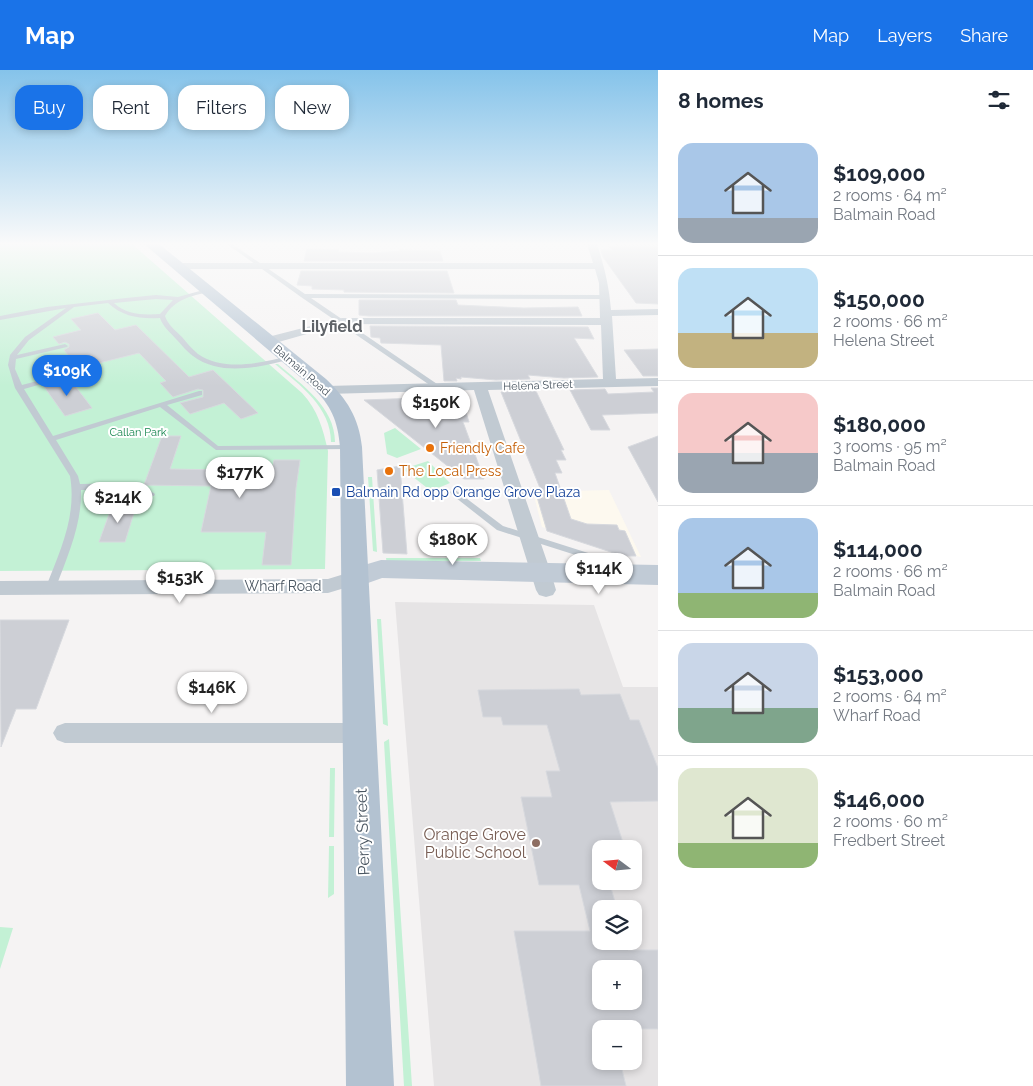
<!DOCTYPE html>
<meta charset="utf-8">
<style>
:root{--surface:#fff;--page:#f2f2f3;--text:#1f2937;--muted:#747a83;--line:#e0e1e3;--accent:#1a73e8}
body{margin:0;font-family:Raleway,sans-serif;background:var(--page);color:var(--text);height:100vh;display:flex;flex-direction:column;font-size:19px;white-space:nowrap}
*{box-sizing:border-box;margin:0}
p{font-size:16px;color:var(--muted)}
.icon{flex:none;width:28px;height:28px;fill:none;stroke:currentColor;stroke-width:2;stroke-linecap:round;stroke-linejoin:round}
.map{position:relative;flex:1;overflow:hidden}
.details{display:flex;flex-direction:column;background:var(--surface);width:375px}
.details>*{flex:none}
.hud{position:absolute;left:15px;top:15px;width:475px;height:45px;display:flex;gap:10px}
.needle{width:32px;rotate:286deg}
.fabs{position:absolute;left:592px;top:770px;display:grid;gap:10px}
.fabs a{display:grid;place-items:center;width:50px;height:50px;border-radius:10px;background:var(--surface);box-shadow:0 2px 8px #0003;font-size:25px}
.price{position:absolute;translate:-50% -42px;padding:0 11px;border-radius:18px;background:#fff;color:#222;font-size:16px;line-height:32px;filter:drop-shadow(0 1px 2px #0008)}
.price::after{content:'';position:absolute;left:50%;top:30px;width:15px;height:11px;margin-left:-8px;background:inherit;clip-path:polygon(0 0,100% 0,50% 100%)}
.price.active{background:var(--accent);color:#fff}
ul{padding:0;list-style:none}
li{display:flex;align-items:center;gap:15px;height:125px;padding:0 20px}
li+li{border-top:1px solid var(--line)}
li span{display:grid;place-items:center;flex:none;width:140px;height:100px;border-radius:15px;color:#555}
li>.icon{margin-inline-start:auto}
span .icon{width:60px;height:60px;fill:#fffc;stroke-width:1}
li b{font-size:21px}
h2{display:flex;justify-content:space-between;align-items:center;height:60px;padding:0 20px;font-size:21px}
.chip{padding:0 18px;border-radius:15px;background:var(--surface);box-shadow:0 2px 8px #0003;font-size:18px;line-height:45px}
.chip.active{background:var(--accent);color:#fff}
header{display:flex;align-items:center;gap:30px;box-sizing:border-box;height:70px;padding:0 25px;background:var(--accent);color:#fff}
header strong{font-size:24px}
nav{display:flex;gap:28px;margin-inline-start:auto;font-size:18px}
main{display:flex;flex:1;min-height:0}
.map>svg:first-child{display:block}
.commercial{fill:#fdf9ef}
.education{fill:#e6e4e5;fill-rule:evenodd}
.green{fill:#c3f1d5}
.building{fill:#cdcfd5;stroke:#d7d9de;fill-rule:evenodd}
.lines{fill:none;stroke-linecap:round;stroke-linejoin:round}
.lane{fill:#c1cad2;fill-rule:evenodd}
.street{fill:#c1cad2;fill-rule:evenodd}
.secondary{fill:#c1cbd6;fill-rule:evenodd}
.primary{fill:#b3c2d1;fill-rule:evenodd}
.food-dot{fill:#e8710a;stroke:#fff;stroke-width:2}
.transit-dot{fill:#1a4fb4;stroke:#fff;stroke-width:2}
.education-dot{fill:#8d6e63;stroke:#fff;stroke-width:2}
.labels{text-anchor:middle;stroke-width:4;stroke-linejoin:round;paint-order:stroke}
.far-street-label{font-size:11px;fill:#4a5661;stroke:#fff}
.far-park-label{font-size:11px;fill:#17864f;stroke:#fff}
.food-label{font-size:14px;fill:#c56008;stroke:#fff;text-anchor:start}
.transit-label{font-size:14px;fill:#164399;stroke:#fff;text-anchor:start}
.street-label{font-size:14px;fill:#4a5661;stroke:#fff}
.far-district-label{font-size:16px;font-weight:bold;fill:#5f6368;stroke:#fff}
.near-street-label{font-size:16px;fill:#4a5661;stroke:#fff}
.near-education-label{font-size:16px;fill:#785e54;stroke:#fff;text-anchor:end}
</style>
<header>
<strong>Map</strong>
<nav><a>Map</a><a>Layers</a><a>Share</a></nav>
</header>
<main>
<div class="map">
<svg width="658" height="1016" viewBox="0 0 658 1016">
<rect width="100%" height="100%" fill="#f5f3f3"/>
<path class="commercial" d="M609,420L641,487L626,484L542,457L533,422Z"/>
<path class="education" d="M395,532L594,535L623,617H658V1016H434ZM601,779H634V811H601ZM601,839H634V871H601ZM601,899H634V931H601ZM601,959H634V991H601Z"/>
<path class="green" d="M0,174H132L302,323C318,340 323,359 328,381L325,499L0,501Z
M275,294H278C302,315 335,337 335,372H331C331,337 300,315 275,294Z
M395,358L421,379L397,388L387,384L384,363Z
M428,391L450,413L431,421L403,399Z
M368,407H372L377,482L373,481Z
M386,488H480L481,491H400L387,494Z
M377,549H381L388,656L383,654Z
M389,669L412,1016H404L384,672Z
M330,698H335L334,767H329Z
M329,776H334V824L328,828Z
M0,857L13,858L0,899Z"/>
<path class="building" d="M658,175V234L636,233L603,187L601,180H612L608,176Z
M307,179L339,180L338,182L373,183L400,181V180L440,181L443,191H304Z
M301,201H447L454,223L344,222V220L312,219V216L297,215Z
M359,230H456L458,235L524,238L578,237L582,246H369L359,245Z
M98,243L115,260L136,255L189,307L213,300L258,343L241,349L224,333L190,344L180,333L203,327V320L198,319L173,327L160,313L166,311L139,283L79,298L64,280L69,277V274L65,272L59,274L53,267L81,260L71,249Z
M370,256L588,257L594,269L574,268L598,307L564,308L528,305L530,309L496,310L461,307V309L456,308L457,311H444L441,275L381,273L380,268L371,267Z
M658,279V306H643L624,280Z
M58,294L64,302L42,308L36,300Z
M69,308L92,338L65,346L43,315Z
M651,318H658V343L602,345L610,360H591L570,320L605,319L608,324L654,322Z
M536,321L564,380H561L566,390H556L562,403H555L571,449L587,454L617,455L619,460L625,461L636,486H623L547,461L537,427L544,428L501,322Z
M460,322L469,352H463L484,409H464L364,330L444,327V323Z
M162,366H181L170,399L272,401L274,390H300L296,418L291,495H262L266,462H201L211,416L144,415Z
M658,366V432L628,377Z
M400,396L407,484L383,483L377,400Z
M112,436H136L125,472H99Z
M0,550H69L36,639H16L1,677Z
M579,619L581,625L620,624L630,650H639L658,698V731L610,732L625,779H601V811H609L617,839H601V871H626L628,880H658V959H601V991H620L626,1016H541L514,861H590L579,815H539L521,727H552L546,701H560L547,655H503L501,647H483L478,620ZM601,899H634V931H601Z"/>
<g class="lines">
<path class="lane" d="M227,174H232L305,224L605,225L608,227L605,229L311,228L440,316L441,318L437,320L301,227Z
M207,219L210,221L209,222C191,226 175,229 165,246C168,255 175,260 182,267C187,273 192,279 198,284C224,302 261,293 289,286L292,288L291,289C261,297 221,307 193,286C186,281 182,275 176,269C170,262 163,257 160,248C140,249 123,247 108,233L74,237L29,270L17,285L65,274L68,276L67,277L16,289L15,299L22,315L99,295L102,297L24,319L53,366L199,321H202V325L167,335L218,376L351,375L355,377L351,379L216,380L160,337L56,370L78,406L80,414L138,413L155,424L154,426H148L136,419L81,420C82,454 68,485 56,517L55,520H47L46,517C60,481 77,446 70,406L15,318L8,295L10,285L25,267L66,238L0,250V246L47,237L126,228L156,225L178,227ZM156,229L173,230L160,244C143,245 127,245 114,233Z
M454,419L503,456L629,496L631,498L626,501L497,460L451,424L450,422Z"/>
<path class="street" d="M587,174H597C604,196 609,215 611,240L658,239V245L612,246L616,309L658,308V316L488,320L551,503L556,520L553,525L546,527L539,525L536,520L474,320L327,324L320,320L327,316L603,309L601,255L342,254L268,275L262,271L264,268L342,248H600L599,213L595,199H177L172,196L177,193H593Z
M354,501L361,503L363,508L361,513L328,523L0,525V511L328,509Z
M65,653H359L367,656L371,663L367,670L359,673H65L57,670L53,663L57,656Z"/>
<path class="secondary" d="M381,490L658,495V515L382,508L354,518L344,515L340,508L344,501Z"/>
<path class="primary" d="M144,174H159L326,309C347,329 359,348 362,377L394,1016H346L340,377C338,351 331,335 312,317Z"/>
</g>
<linearGradient id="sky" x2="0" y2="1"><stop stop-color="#85c3ea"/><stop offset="0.55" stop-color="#fafafa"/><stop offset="1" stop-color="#fafafa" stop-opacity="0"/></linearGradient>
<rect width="658" height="316" fill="url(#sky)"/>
<g class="food-dot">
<circle cx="430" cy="378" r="5"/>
<circle cx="389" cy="401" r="5"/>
</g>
<rect class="transit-dot" x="331" y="417" width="10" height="10" rx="2.5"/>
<circle class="education-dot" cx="536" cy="773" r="5"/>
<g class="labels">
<g class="far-street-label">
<text transform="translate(302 300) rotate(41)" y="4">Balmain Road</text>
<text transform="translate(538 315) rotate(-2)" y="4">Helena Street</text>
</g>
<g class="far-park-label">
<text x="138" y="366">Callan Park</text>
</g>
<g class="food-label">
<text x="440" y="383">Friendly Cafe</text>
<text x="399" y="406">The Local Press</text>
</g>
<g class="transit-label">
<text x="346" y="427">Balmain Rd opp Orange Grove Plaza</text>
</g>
<g class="street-label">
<text x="283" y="521">Wharf Road</text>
</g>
<g class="far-district-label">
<text x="332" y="262">Lilyfield</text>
</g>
<g class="near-street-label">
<text transform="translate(362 762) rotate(-92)" y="6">Perry Street</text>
</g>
<g class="near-education-label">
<text x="526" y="770">Orange Grove<tspan x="526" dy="18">Public School</tspan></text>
</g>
</g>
</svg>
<div class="fabs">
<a><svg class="needle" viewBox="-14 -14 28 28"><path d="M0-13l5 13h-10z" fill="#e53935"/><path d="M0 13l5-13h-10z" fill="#747a83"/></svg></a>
<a><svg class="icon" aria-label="layers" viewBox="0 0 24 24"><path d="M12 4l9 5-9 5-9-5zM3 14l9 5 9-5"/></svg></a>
<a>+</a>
<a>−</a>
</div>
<b class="price active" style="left:67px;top:327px">$109K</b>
<b class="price" style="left:436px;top:359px">$150K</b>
<b class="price" style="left:240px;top:429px">$177K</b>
<b class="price" style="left:118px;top:454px">$214K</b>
<b class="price" style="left:453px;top:496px">$180K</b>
<b class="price" style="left:599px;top:525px">$114K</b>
<b class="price" style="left:180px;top:534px">$153K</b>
<b class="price" style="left:212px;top:644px">$146K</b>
<div class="hud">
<a class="chip active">Buy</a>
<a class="chip">Rent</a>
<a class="chip">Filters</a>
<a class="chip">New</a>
</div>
</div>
<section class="details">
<h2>8 homes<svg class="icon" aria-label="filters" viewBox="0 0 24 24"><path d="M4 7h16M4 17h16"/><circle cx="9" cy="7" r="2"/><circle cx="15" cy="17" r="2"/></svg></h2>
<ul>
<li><span style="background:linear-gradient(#a9c7e8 75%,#9aa5b1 0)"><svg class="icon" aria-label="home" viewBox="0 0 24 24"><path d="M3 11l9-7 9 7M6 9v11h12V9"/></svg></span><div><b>$109,000</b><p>2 rooms · 64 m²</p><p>Balmain Road</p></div></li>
<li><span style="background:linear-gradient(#bfe0f5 65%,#c2b280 0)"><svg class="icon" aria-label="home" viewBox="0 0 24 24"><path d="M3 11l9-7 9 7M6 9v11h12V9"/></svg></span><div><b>$150,000</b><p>2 rooms · 66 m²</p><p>Helena Street</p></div></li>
<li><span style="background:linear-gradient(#f6c9c9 60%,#9aa5b1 0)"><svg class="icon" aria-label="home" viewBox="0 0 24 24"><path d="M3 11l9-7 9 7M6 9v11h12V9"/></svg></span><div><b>$180,000</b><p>3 rooms · 95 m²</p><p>Balmain Road</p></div></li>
<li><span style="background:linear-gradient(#a9c7e8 75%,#8fb573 0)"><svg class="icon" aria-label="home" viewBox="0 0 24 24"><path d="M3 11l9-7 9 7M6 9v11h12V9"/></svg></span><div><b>$114,000</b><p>2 rooms · 66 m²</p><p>Balmain Road</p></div></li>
<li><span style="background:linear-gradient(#c9d6e8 65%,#7fa58c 0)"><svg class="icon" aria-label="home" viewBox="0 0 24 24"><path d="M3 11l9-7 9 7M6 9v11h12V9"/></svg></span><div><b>$153,000</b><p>2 rooms · 64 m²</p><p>Wharf Road</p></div></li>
<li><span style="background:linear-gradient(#dfe7d0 75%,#8fb573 0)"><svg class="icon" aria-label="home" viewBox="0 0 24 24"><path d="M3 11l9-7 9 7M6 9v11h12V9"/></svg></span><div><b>$146,000</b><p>2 rooms · 60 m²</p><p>Fredbert Street</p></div></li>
</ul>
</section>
</main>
